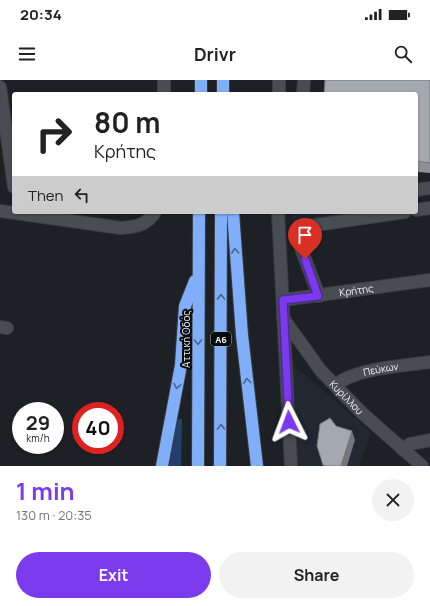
<!DOCTYPE html>
<meta charset="utf-8">
<style>
:root{--surface:#fff;--page:#f2f2f2;--text:#222;--muted:#767676;--accent:#7c3aed}
body{margin:0;font-family:Manrope,sans-serif;background:var(--page);color:var(--text);height:100vh;display:flex;flex-direction:column;font-size:15px;white-space:nowrap}
*{box-sizing:border-box;margin:0}
p{font-size:13px;color:var(--muted)}
.icon{flex:none;width:22px;height:22px;fill:none;stroke:currentColor;stroke-width:2;stroke-linecap:round;stroke-linejoin:round}
.map{position:relative;height:386px;overflow:hidden}
.drawer{display:flex;flex-direction:column;background:var(--surface);flex:1}
.drawer>*{flex:none}
.guide{position:absolute;left:12px;top:12px;width:406px;height:122px;border-radius:4px;box-shadow:0 1px 3px #0004;background:#fff;color:var(--text);overflow:hidden}
.speed{position:absolute;left:12px;top:322px;display:flex;gap:8px;font-size:20px;font-weight:700;text-align:center}
.speed>*{display:grid;place-content:center;width:52px;height:52px;border-radius:50%;background:var(--surface);box-shadow:0 1px 3px #0004;line-height:1}
.speed small{font-size:10px;font-weight:400}
.speed .limit{border:6px solid #d22;background:#fff;color:#111}
.pin{position:absolute;display:grid;place-items:center;width:34px;height:34px;color:#fff;margin:-41px -17px;border-radius:50% 50% 50% 0;rotate:-45deg;box-shadow:0 0 4px #0007}
.pin .icon{rotate:45deg}
.me{position:absolute;width:44px;margin:-22px;rotate:357deg;stroke-linejoin:round;filter:drop-shadow(0 0 3px #0008)}
.turn{display:flex;align-items:center;gap:14px;height:84px;padding:0 16px;font-size:18px}
.turn .icon{width:52px;height:52px;stroke-width:2.5}
.turn b{display:block;font-size:28px;line-height:34px}
.then{display:flex;align-items:center;height:38px;padding:0 16px;background:#0003;gap:8px;font-size:15px}
.round{display:grid;place-items:center;flex:none;width:42px;height:42px;border-radius:21px;background:var(--page)}
.overview{display:flex;align-items:center;justify-content:space-between;height:68px;padding:0 16px}
h1{font-size:24px;font-weight:700;line-height:30px;color:var(--accent)}
.button{display:flex;gap:8px;margin-top:auto;padding:8px 16px}
.button a{flex:1;height:46px;border-radius:24px;background:var(--accent);color:#fff;font-size:16px;font-weight:700;line-height:46px;text-align:center}
.button a+a{background:var(--page);color:var(--text)}
.status{display:flex;justify-content:space-between;align-items:center;height:28px;padding:0 20px;background:var(--surface);direction:ltr}
.status svg{height:11px;fill:currentColor}
header{display:flex;justify-content:space-between;align-items:center;height:52px;padding:0 16px;background:var(--surface);font-size:18px;font-weight:700}
.map>svg:first-child{display:block}
.built{fill:#212832}
.green{fill:#233f6c}
.lines{fill:none;stroke-linecap:round;stroke-linejoin:round}
.minor-casing{stroke:#3a3d41;stroke-width:14}
.highway-casing{stroke:#3a3d41;stroke-width:14}
.minor{stroke:#494d53;stroke-width:12}
.highway{stroke:#80aef9;stroke-width:12}
.wall{fill:#8d9196}
.shaded-wall{fill:#73767a}
.building{fill:#a4a9af;stroke:#73767a}
.oneway{stroke:#4a648e}
.route-casing{stroke:#51269a;stroke-width:10}
.route{stroke:#7c3aed;stroke-width:7}
.labels{text-anchor:middle;dominant-baseline:central;stroke-width:4;stroke-linejoin:round;paint-order:stroke}
.shield{fill:#080a0c;stroke:#aaacaf;stroke-width:1}
.shield-label{font-size:9px;font-weight:bold;fill:#eff1f5}
.street-label{font-size:10px;fill:#eff1f5;stroke:#080a0c}
</style>
<div class="status"><b>20:34</b><svg viewBox="0 0 49 12"><path d="M0 12V9h3v3zM5 12V6h3v6zM10 12V3h3v9zM15 12V0h3v12zM26 1h20v11H26zM47 4h2v5h-2z"/></svg></div>
<header><svg class="icon" aria-label="menu" viewBox="0 0 24 24"><path d="M4 6h16M4 12h16M4 18h16"/></svg>Drivr<svg class="icon" aria-label="search" viewBox="0 0 24 24"><circle cx="10" cy="10" r="6"/><path d="M15 15l6 6"/></svg></header>
<div class="map">
<svg width="430" height="386" viewBox="0 0 430 386">
<rect width="100%" height="100%" fill="#1d2025"/>
<g class="built">
<path d="M293,132H357L292,143Z"/>
<path d="M291,283L371,352L359,386H297Z"/>
</g>
<path class="green" d="M175,339H182L181,386H165Z"/>
<g class="lines">
<defs>
<g id="minor">
<path d="M164,0V14"/>
<path d="M0,7L14,107"/>
<path d="M279,14V0"/>
<path d="M303,14L304,0"/>
<path d="M416,110L430,108"/>
<path d="M416,130L430,128"/>
<path d="M0,131L121,148C136,147 147,145 155,132"/>
<path d="M278,132L291,386"/>
<path d="M319,216L296,155L297,149L302,147L405,132"/>
<path id="s1" d="M283,220L430,200"/>
<path id="s2" d="M283,238L321,291L362,333L422,386"/>
<path d="M0,247L7,248"/>
<path id="s3" d="M335,305C357,288 402,286 430,282"/>
<path d="M402,369L410,364L430,360"/>
</g>
<g id="highway">
<path d="M201,14V0"/>
<path d="M223,14V0"/>
<path d="M233,132L242,255L257,386"/>
<path d="M162,386L181,285L185,226L195,201"/>
<path d="M198,386L199,132"/>
<path d="M220,386L221,132"/>
</g>
</defs>
<use href="#minor" class="minor-casing"/>
<use href="#highway" class="highway-casing"/>
<use href="#minor" class="minor"/>
<use href="#highway" class="highway"/>
</g>
<path class="wall" d="M430,0V93L418,92L417,102H416V14Z"/>
<g class="shaded-wall">
<path d="M416,86L418,92L417,102L416,100Z"/>
<path d="M352,351L355,360L347,386H341Z"/>
</g>
<g class="building">
<path d="M325,0H430V83L416,81V14H324Z"/>
<path d="M330,338L336,346L352,351L341,386H326L323,385L317,366L320,344Z"/>
</g>
<defs><path id="oneway-chevron" d="M-2-3.5L2.5 0L-2 3.5" fill="none" stroke-width="1.6" stroke-linecap="round" stroke-linejoin="round"/></defs>
<g class="oneway">
<use href="#oneway-chevron" transform="translate(235 171) rotate(-93)"/>
<use href="#oneway-chevron" transform="translate(221 217) rotate(-90)"/>
<use href="#oneway-chevron" transform="translate(198 262) rotate(90)"/>
<use href="#oneway-chevron" transform="translate(247 301) rotate(-97)"/>
<use href="#oneway-chevron" transform="translate(177 306) rotate(99)"/>
<use href="#oneway-chevron" transform="translate(221 347) rotate(-90)"/>
</g>
<g class="lines">
<defs>
<path id="route" d="M289,342L283,220L318,216L305,179"/>
</defs>
<use href="#route" class="route-casing"/>
<use href="#route" class="route"/>
</g>
<g class="labels">
<rect class="shield" x="211" y="252" width="20" height="14" rx="3"/>
<g class="shield-label">
<text x="221" y="259">Α6</text>
</g>
<g class="street-label">
<text stroke="none"><textPath href="#s1" startOffset="74">Κρήτης</textPath></text>
<text transform="translate(186 259) rotate(-90)">Αττική Οδός</text>
<text stroke="none"><textPath href="#s3" startOffset="49">Πεύκων</textPath></text>
<text stroke="none"><textPath href="#s2" startOffset="102">Κυρίλλου</textPath></text>
</g>
</g>
</svg>
<div class="speed"><div>29<small>km/h</small></div><div class="limit">40</div></div>
<div class="pin" style="left:305px;top:179px;background:#d93025"><svg class="icon" aria-label="arrive" viewBox="0 0 24 24"><path d="M6 21V4h12l-3 4 3 4H6"/></svg></div>
<svg class="me" style="left:289px;top:342px" viewBox="-20 -20 40 40"><path d="M0-17L14 15 0 8-14 15z" fill="#7c3aed" stroke="#fff" stroke-width="4"/></svg>
<div class="guide">
<div class="turn"><svg class="icon" aria-label="right" viewBox="0 0 24 24"><path d="M7 20v-9h11M14 6l5 5-5 5"/></svg><div><b>80 m</b>Κρήτης</div></div>
<div class="then">Then<svg class="icon" aria-label="left" viewBox="0 0 24 24"><path d="M17 20v-9H6M10 6l-5 5 5 5"/></svg></div>
</div>
</div>
<section class="drawer">
<div class="overview"><div><h1>1 min</h1><p>130 m · 20:35</p></div><a class="round"><svg class="icon" aria-label="close" viewBox="0 0 24 24"><path d="M6 6l12 12M18 6L6 18"/></svg></a></div>
<div class="button"><a>Exit</a><a>Share</a></div>
</section>
